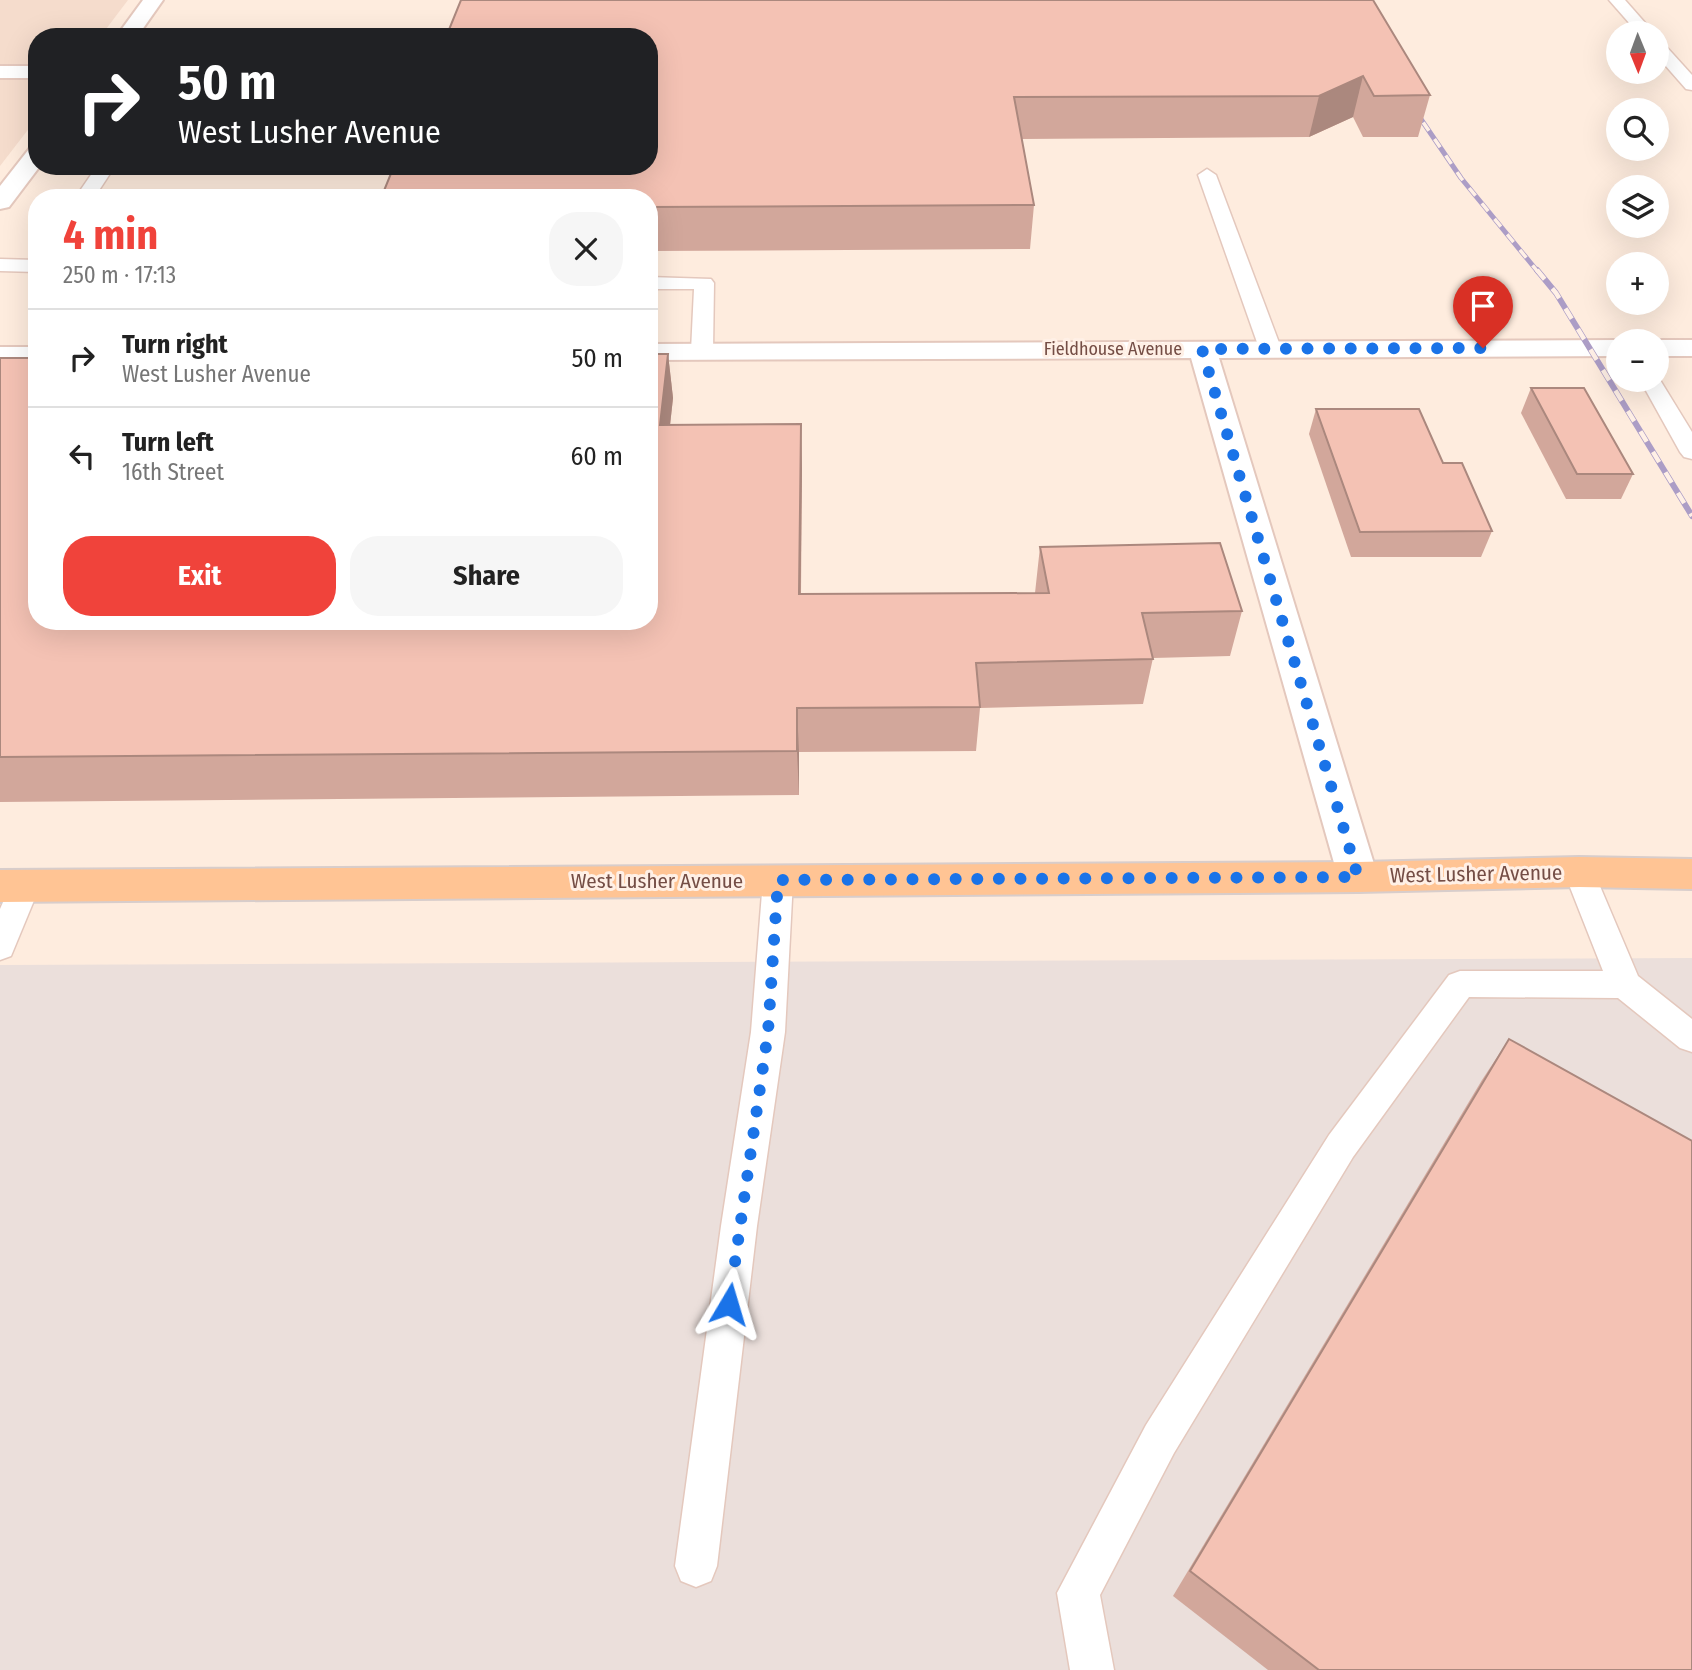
<!DOCTYPE html>
<meta charset="utf-8">
<style>
:root{--surface:#fff;--page:#f6f6f6;--text:#222;--muted:#767676;--line:#e0e0e0;--accent:#f0433b}
body{margin:0;font-family:"Fira Sans Condensed",sans-serif;background:var(--page);color:var(--text);height:100vh;display:flex;flex-direction:column;font-size:26px;white-space:nowrap}
*{box-sizing:border-box;margin:0}
p{font-size:23px;color:var(--muted)}
.icon{flex:none;width:38px;height:38px;fill:none;stroke:currentColor;stroke-width:2;stroke-linecap:round;stroke-linejoin:round}
.map{position:relative;flex:1;overflow:hidden}
.details{position:absolute;left:28px;top:189px;width:630px;height:441px;display:flex;flex-direction:column;background:var(--surface);border-radius:28px;box-shadow:0 7px 28px #0002}
.details>*{flex:none}
.banner{position:absolute;left:28px;top:28px;width:630px;height:147px;border-radius:28px;box-shadow:0 7px 28px #0002;background:#202124;color:#fff;overflow:hidden}
.needle{width:46px;rotate:179deg}
.fabs{position:absolute;left:1606px;top:21px;display:grid;gap:14px}
.fabs a{display:grid;place-items:center;width:63px;height:63px;border-radius:50%;background:var(--surface);box-shadow:0 7px 28px #0002;font-size:35px}
.pin{position:absolute;display:grid;place-items:center;width:60px;height:60px;color:#fff;margin:-72px -30px;border-radius:50% 50% 50% 0;rotate:-45deg;box-shadow:0 0 7px #0007}
.pin .icon{rotate:45deg}
.me{position:absolute;width:77px;margin:-38px;rotate:7deg;stroke-linejoin:round;filter:drop-shadow(0 0 5px #0008)}
.turn{display:flex;align-items:center;gap:24px;height:147px;padding:0 35px;font-size:32px}
.turn .icon{width:91px;height:91px;stroke-width:2.5}
.turn b{display:block;font-size:49px;line-height:60px}
.round{display:grid;place-items:center;flex:none;width:74px;height:74px;border-radius:28px;background:var(--page)}
.summary{display:flex;align-items:center;justify-content:space-between;height:119px;padding:0 35px}
h1{font-size:42px;font-weight:700;line-height:52px;color:var(--accent)}
.button{display:flex;gap:14px;margin-top:auto;padding:14px 35px}
.button a{flex:1;height:80px;border-radius:28px;background:var(--accent);color:#fff;font-size:28px;font-weight:700;line-height:80px;text-align:center}
.button a+a{background:var(--page);color:var(--text)}
ul{padding:0;list-style:none}
li{display:flex;align-items:center;gap:21px;height:98px;padding:0 35px;border-top:2px solid var(--line)}
li div{flex:1}
li b{display:block;font-size:26px}
li em{font-style:normal}
.map>svg:first-child{display:block}
.residential{fill:#f5dccc}
.industrial{fill:#ebdfdb}
.lines{fill:none;stroke-linecap:round;stroke-linejoin:round}
.service-casing{stroke:#e4c8bd;stroke-width:3}
.minor-casing{stroke:#e4c8bd;stroke-width:4}
.primary-casing{stroke:#d8cdcb;stroke-width:4}
.service{fill:#fff;fill-rule:evenodd}
.minor{fill:#fff;fill-rule:evenodd}
.primary{fill:#ffc494;fill-rule:evenodd}
.rail-far1-casing{stroke:#ac9dc6;stroke-width:5}
.rail-casing{stroke:#ac9dc6;stroke-width:6}
.rail-far1{stroke:#fff0e6;stroke-width:3.5;stroke-dasharray:10;stroke-linecap:butt}
.rail{stroke:#fff0e6;stroke-width:4.5;stroke-dasharray:12;stroke-linecap:butt}
.wall{fill:#d2a79b}
.shaded-wall{fill:#ab887e}
.building{fill:#f4c2b4;stroke:#ab887e;stroke-width:2}
.route{stroke:#1a73e8;stroke-width:12;stroke-dasharray:0 21.6}
.labels{text-anchor:middle;dominant-baseline:central;stroke-width:6;stroke-linejoin:round;paint-order:stroke}
.far-street-label{font-size:18px;fill:#744d45;stroke:#fff0e6}
.street-label{font-size:21px;fill:#744d45;stroke:#fff0e6}
</style>
<div class="map">
<svg width="1692" height="1670" viewBox="0 0 1692 1670">
<rect width="100%" height="100%" fill="#feecde"/>
<path class="residential" d="M0,0H128L100,37H37V118L0,166Z"/>
<path class="industrial" d="M1692,958V1670H0V965Z"/>
<g class="lines">
<defs>
<g id="service">
<path d="M1609,0H1625L1654,33H1638Z"/>
<path d="M1657,41L1663,43L1692,75V90L1686,89L1657,56Z"/>
<path d="M97,166H115L94,198H75Z"/>
<path d="M1207,169L1216,175L1281,348L1278,353L1270,354L1259,348L1198,175Z"/>
<path d="M0,259L37,260V272L0,271Z"/>
<path d="M649,277L711,279L714,283L713,351L710,356H694L691,351L694,289H649Z"/>
<path d="M1657,375L1692,432V459L1684,457L1680,452L1640,380H1657Z"/>
<path d="M1579,860L1590,864L1594,872L1638,976L1692,1019V1052L1680,1048L1618,998L1469,997L1353,1157L1174,1453L1100,1595L1114,1670H1070L1057,1593L1146,1425L1329,1135L1449,975L1460,971H1603L1564,872L1568,864Z"/>
<path d="M778,868L789,872L793,880L785,1032L757,1226L717,1566L711,1581L696,1587L681,1581L675,1566L721,1226L751,1032L763,880L767,872Z"/>
<path d="M25,874L36,877L40,886L11,956L0,960V909L14,877Z"/>
</g>
<g id="minor">
<path d="M143,0H163L137,37H116Z"/>
<rect x="0" y="66" width="37" height="12"/>
<path d="M37,147V166H40L9,207L0,209V186L29,149Z"/>
<path d="M1619,340L1625,341H1619V356L1219,358L1378,877L1372,888L1358,892L1344,888L1338,877L1191,358L649,360V344Z"/>
<path d="M1657,340H1692V356H1657V341H1651Z"/>
<rect x="0" y="347" width="37" height="16"/>
</g>
<path id="primary" d="M1579,857L1692,859V889L1579,887L1358,892L0,902V870L1358,862Z"/>
</defs>
<use href="#service" class="service-casing"/>
<use href="#minor" class="minor-casing"/>
<use href="#primary" class="primary-casing"/>
<use href="#service" class="service"/>
<use href="#minor" class="minor"/>
<use href="#primary" class="primary"/>
<defs>
<path id="rail-far1" d="M1412,106L1461,178L1538,272"/>
<path id="rail" d="M1537,270L1556,293L1692,516"/>
</defs>
<use href="#rail-far1" class="rail-far1-casing"/>
<use href="#rail" class="rail-casing"/>
<use href="#rail-far1" class="rail-far1"/>
<use href="#rail" class="rail"/>
</g>
<g class="wall">
<path d="M1373,0L1430,95L1418,137H1363L1353,117L1309,137L1022,139L1034,205L1030,249L649,251V198H381Z"/>
<path d="M668,354L673,398L670,425L801,424L802,469L801,594L1035,593L1040,547L1242,611L1230,656L1153,658L1143,704L980,708L976,751L799,752V795L0,802V358Z"/>
<path d="M1531,388L1633,474L1621,499H1566L1521,413Z"/>
<path d="M1316,409L1443,463L1492,531L1481,557H1351L1309,434Z"/>
<path d="M1509,1039L1692,1670H1268L1173,1596L1482,1080Z"/>
</g>
<g class="shaded-wall">
<path d="M1363,76L1353,117L1309,137L1319,96Z"/>
<path d="M668,354L673,398L665,470L660,425Z"/>
<path d="M801,424L802,469L800,639L799,594Z"/>
<path d="M797,708L799,752V795L797,751Z"/>
</g>
<g class="building">
<path d="M461,0H1373L1430,95L1374,96L1363,76L1319,96L1014,97L1034,205L649,207V198H381L394,166H649V37H446Z"/>
<path d="M649,354H668L660,425L801,424L799,594L1049,593L1040,547L1220,543L1242,611L1142,613L1153,659L976,663L980,707L797,708V751L0,757V358H37V621H649Z"/>
<path d="M1531,388H1584L1633,474H1577Z"/>
<path d="M1316,409H1419L1443,463H1462L1492,531L1360,532Z"/>
<path d="M1509,1039L1692,1141V1670H1319L1190,1571Z"/>
</g>
<g class="lines">
<path class="route" d="M729,1304L768,1032L778,880L1358,877L1202,349L1483,348"/>
</g>
<g class="labels">
<g class="far-street-label">
<text x="1113" y="349">Fieldhouse Avenue</text>
</g>
<g class="street-label">
<text transform="translate(1476 874) rotate(-1)">West Lusher Avenue</text>
<text x="657" y="881">West Lusher Avenue</text>
</g>
</g>
</svg>
<div class="fabs">
<a><svg class="needle" viewBox="-14 -14 28 28"><path d="M0-13l5 13h-10z" fill="#e53935"/><path d="M0 13l5-13h-10z" fill="#767676"/></svg></a>
<a><svg class="icon" aria-label="search" viewBox="0 0 24 24"><circle cx="10" cy="10" r="6"/><path d="M15 15l6 6"/></svg></a>
<a><svg class="icon" aria-label="layers" viewBox="0 0 24 24"><path d="M12 4l9 5-9 5-9-5zM3 14l9 5 9-5"/></svg></a>
<a>+</a>
<a>−</a>
</div>
<div class="pin" style="left:1483px;top:348px;background:#d93025"><svg class="icon" aria-label="arrive" viewBox="0 0 24 24"><path d="M6 21V4h12l-3 4 3 4H6"/></svg></div>
<svg class="me" style="left:729px;top:1304px" viewBox="-20 -20 40 40"><path d="M0-17L14 15 0 8-14 15z" fill="#1a73e8" stroke="#fff" stroke-width="4"/></svg>
<div class="banner">
<div class="turn"><svg class="icon" aria-label="right" viewBox="0 0 24 24"><path d="M7 20v-9h11M14 6l5 5-5 5"/></svg><div><b>50 m</b>West Lusher Avenue</div></div>
</div>
<section class="details">
<div class="summary"><div><h1>4 min</h1><p>250 m · 17:13</p></div><a class="round"><svg class="icon" aria-label="close" viewBox="0 0 24 24"><path d="M6 6l12 12M18 6L6 18"/></svg></a></div>
<ul>
<li><svg class="icon" aria-label="right" viewBox="0 0 24 24"><path d="M7 20v-9h11M14 6l5 5-5 5"/></svg><div><b>Turn right</b><p>West Lusher Avenue</p></div><em>50 m</em></li>
<li><svg class="icon" aria-label="left" viewBox="0 0 24 24"><path d="M17 20v-9H6M10 6l-5 5 5 5"/></svg><div><b>Turn left</b><p>16th Street</p></div><em>60 m</em></li>
</ul>
<div class="button"><a>Exit</a><a>Share</a></div>
</section>
</div>
